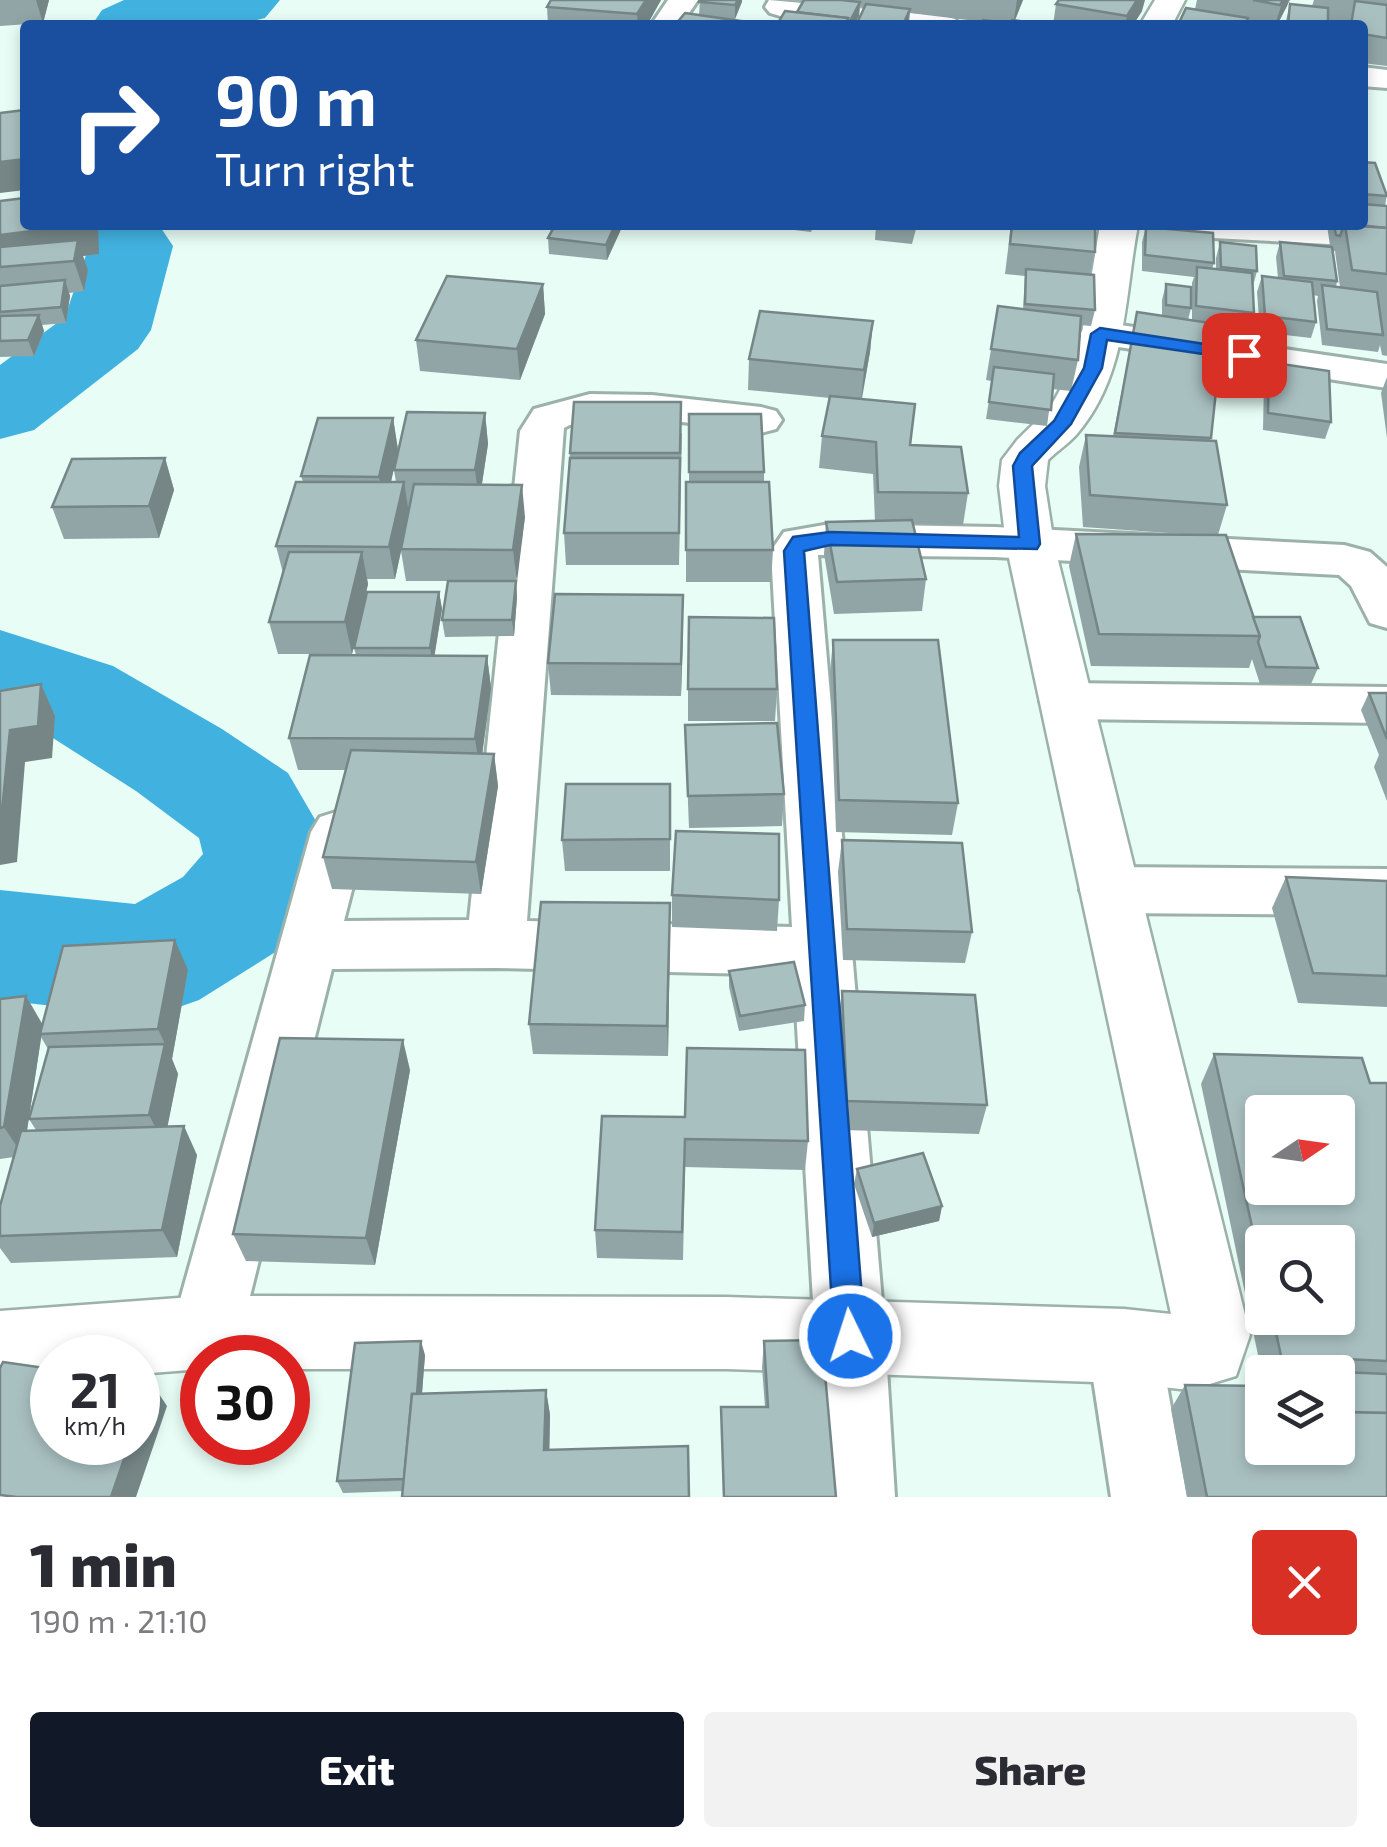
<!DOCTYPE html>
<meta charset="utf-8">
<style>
:root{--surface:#fff;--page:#f2f2f3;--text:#2b2b33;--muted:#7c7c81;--accent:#111827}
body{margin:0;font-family:"Exo 2",sans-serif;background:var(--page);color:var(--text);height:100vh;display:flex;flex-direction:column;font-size:38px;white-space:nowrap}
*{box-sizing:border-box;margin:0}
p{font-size:32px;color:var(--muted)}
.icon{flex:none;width:55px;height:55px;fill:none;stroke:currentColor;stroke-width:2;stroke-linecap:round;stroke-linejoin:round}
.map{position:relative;height:1497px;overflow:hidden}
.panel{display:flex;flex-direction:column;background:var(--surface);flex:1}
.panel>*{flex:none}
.banner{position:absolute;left:20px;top:20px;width:1348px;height:210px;border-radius:10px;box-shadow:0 5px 15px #0003;background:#1a4fa0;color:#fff;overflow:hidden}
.needle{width:65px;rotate:77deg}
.fabs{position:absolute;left:1245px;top:1095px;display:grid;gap:20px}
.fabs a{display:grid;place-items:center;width:110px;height:110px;border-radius:10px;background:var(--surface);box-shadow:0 5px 15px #0003;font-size:50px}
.speed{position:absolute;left:30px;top:1335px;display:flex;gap:20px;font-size:50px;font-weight:700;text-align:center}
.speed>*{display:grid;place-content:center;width:130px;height:130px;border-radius:50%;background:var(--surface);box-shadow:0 5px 15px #0003;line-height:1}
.speed small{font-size:25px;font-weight:400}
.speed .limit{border:15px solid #d22;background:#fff;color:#111}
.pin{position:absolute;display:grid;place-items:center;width:85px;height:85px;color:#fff;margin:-42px;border-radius:20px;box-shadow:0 5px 15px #0006}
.me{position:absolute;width:110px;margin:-55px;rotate:356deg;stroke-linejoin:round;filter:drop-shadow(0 0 8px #0008)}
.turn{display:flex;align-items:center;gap:35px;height:210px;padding:0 30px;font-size:45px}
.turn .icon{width:130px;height:130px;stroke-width:2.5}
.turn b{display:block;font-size:70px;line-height:85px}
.round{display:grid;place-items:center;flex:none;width:105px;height:105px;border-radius:10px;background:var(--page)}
.head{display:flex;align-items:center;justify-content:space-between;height:170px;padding:0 30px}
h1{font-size:60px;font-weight:800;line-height:75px}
.button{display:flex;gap:20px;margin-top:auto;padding:20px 30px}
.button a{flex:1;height:115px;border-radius:10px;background:var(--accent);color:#fff;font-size:40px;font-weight:800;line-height:115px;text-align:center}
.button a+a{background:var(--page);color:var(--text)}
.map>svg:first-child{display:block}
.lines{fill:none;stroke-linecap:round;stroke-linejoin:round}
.river{fill:#41b2e0;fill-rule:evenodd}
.minor-casing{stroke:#9cb1a9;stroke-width:6}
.tertiary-casing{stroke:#9cb1a9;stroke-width:5}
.minor{fill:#fff;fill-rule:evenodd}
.tertiary{fill:#fff;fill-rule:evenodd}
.wall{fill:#91a5a6;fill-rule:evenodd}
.shaded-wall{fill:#768687}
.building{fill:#a9c0c1;stroke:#768687;stroke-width:2.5;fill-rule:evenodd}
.route{fill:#1a73e8;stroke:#114b97;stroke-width:2.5}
</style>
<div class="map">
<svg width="1387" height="1497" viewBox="0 0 1387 1497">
<rect width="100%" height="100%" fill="#e7fdf5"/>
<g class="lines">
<g class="river">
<path d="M124,0H280L265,18L241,24L92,25L102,10Z"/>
<path d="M63,225L161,228L173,246L151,330L138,349L34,430L0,439V365L65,317L87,252Z"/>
<path d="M0,630L113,666L222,729L288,773L324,835L334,864L315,899L277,951L199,1000L151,1017L0,1000V890L135,904L183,877L203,854L199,838L136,791L31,724L0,713Z"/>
</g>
<defs>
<g id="minor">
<path d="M668,0H698L681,25H651Z"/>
<path d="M769,0L944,16L955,19L959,25H863L780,16L770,13L765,7Z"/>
<path d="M1362,67L1387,70V88L1362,86Z"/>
<path d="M1155,225H1387V247L1173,236L1160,233Z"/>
<path d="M1100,322L1387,364V388L1086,342L1080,334L1086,326Z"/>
<path d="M590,394L652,395L761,407L776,411L782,420L776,429L761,433C716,427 601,405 564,428L527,921L792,927L771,551L784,532L830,524L995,527L1344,545L1370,552L1387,567V628L1370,623L1351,586L1339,575L995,557L818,555L885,1336L895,1497H819L815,1336L794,975L496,968L332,969L241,1332L231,1357L202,1358V1365L181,1357L171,1332L311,832L320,817L339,811L358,817L367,832L344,921L469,920L520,431L534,409Z"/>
<path d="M1066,683L1387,687V723L1066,719L1048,714L1040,701L1048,688Z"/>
<path d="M1108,867L1387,869V915L1108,913L1088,906L1080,890L1088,874Z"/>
<path d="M1124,1311L1149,1321L1160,1346L1187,1497H1111L1088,1346L1099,1321Z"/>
</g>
<g id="tertiary">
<path d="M1155,0H1185L1172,25H1140Z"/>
<path d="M1100,225H1138C1124,298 1128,374 1077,434C1068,444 1057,451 1048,460L1045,486L1054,544L1250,1335L1236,1376L1190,1390L1124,1383L726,1369H288V1358H202V1369L138,1374V1358H52V1381L0,1385V1311L206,1296L726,1297L1124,1309L1171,1314L1006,544L999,486L1002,460L1018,439L1050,408L1072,368L1082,333Z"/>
</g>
</defs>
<use href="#minor" class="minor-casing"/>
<use href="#tertiary" class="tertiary-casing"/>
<use href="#minor" class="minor"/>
<use href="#tertiary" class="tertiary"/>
</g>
<g class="wall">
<path d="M0,0H49L43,23L0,26Z"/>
<path d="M661,0L647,25H548L547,7Z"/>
<path d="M700,0H742L735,19L747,22V25H675L699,15Z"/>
<path d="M804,0H1023L1015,20L1009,25L910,13L909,23L860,6L859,16L854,25H777L797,12Z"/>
<path d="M1197,0H1290L1277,25H1178L1195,9Z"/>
<path d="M1314,0H1387V66L1362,63V25H1348V24L1328,21V25H1285L1290,4L1312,6Z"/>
<path d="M1056,4L1142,11L1133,25H1053Z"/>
<path d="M1362,162L1387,194L1385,206H1387V356L1382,355L1380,345L1378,352L1322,345L1317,301L1318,296L1313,295L1316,322L1311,338L1260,332L1257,292L1262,276L1278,278L1276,257L1280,242L1330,246L1327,225H1362ZM1333,251H1335L1340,287H1336L1337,281Z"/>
<path d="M0,201L99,254L83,256L88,270L84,291L69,293L70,296L66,323L42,325L44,331L34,356L0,357Z"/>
<path d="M751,225H814L811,232Z"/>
<path d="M876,225H917L912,244L875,240Z"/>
<path d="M1011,225H1095V252L1090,274L1095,310L1091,326L1080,325L1078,360L1071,391L1052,389L1047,426L986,419L992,381L986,380L991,349L1023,309L1025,276L1005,274Z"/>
<path d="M622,227L607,260L549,254L548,238Z"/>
<path d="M1146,227L1214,263L1212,269L1216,270V258L1220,242L1257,271L1253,286L1254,313L1249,329L1223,325L1210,441L1227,505L1218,535L1253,617L1318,668L1311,684H1260L1252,659L1249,668L1091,666L1069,566L1076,534L1197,535L1083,527L1079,467L1086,435L1113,436L1137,312L1162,316V300L1166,284L1191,308L1188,320H1192V283L1194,277L1142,271V242Z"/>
<path d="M543,284L545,314L520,380L420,371L416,340Z"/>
<path d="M873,321L870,352L862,399L910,445L968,493L963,525L913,524L926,579L922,611L834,614L824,554L826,522L875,521L873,474L819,468L822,436L830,398L748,390L749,359Z"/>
<path d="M1269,362L1331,422L1325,439L1263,430L1264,379Z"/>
<path d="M1387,377V438L1381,393Z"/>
<path d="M485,413L488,444L482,484L525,517L516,582L517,597L514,636L445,637L442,620L448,581H406L401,551L395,579H367L368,584L352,654H278L269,622L283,573L276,546L303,482L301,476L393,418L398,450L391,482H396L394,470Z"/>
<path d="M689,414L764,472V482L773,550L771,582H686V482H689Z"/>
<path d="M682,433L679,565H566L564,533L570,453Z"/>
<path d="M165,458L174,490L159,538L64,539L52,507Z"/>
<path d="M439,592L442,609L434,656H487L491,688L482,754H494L498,786L481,894L332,889L323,857L346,770H298L289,738L356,655L354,648Z"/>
<path d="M683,627L681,696L551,695L548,663Z"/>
<path d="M833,640L958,803L952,835L836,832L830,672Z"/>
<path d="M688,689H777L775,721H688Z"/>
<path d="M1369,693H1387V801L1374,767L1379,755L1361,710Z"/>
<path d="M685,725L784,794L782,826L689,828Z"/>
<path d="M670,784V871H565L562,840Z"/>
<path d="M842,840L972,932L965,963L843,960L838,872Z"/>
<path d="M1286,877L1387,881V1007L1298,1003L1272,908Z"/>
<path d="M672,895L779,900L777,931L672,927Z"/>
<path d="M670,903L668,1056L533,1054L529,1024Z"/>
<path d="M188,970L172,1059L178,1074L167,1127L197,1155L177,1257L11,1263L0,1248V1206L14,1157L0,1159V999L26,996L43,1025ZM41,1037L48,1049L29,1119L36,1130L27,1131Z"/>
<path d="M729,971L805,1005L804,1021L739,1031L729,987Z"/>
<path d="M842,991L987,1105L979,1134L843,1130L838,1022Z"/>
<path d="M1214,1054L1370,1083H1387V1497H1187L1171,1409L1185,1385L1262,1448L1338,1372H1262V1374L1201,1084ZM1262,1242L1338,1318H1262Z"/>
<path d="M410,1070L375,1265L246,1261L233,1234Z"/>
<path d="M602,1116L808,1141L805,1170L685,1167L683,1260L597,1258L595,1230Z"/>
<path d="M857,1169L942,1206L939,1221L872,1237L854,1184Z"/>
<path d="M764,1341L836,1497H723L721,1407H765L762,1367Z"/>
<path d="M425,1355L422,1394L546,1390L550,1415L549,1450L403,1491L343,1493L337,1481Z"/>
</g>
<g class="shaded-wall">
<path d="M36,0H49L43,23Z"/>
<path d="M646,0H661L647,25H638L637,14Z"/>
<path d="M738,0H742V2L735,19V5Z"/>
<path d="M1017,0H1023L1013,25Z"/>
<path d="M1137,0H1145L1142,11L1133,25H1125L1127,16Z"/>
<path d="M1283,0H1289L1287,6L1277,25H1275Z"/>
<path d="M860,2L859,16L854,25H848Z"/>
<path d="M910,9L908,25H903Z"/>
<path d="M25,159V190L0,193V162Z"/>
<path d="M79,225H98L99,254L83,256L88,270L84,291L74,261L0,267V235Z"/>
<path d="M615,225H622V227L607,260L606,245Z"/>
<path d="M65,280L70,296L66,323L61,307Z"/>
<path d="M543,284L545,314L520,380L517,349Z"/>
<path d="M39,315L44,331L34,356L28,340Z"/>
<path d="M873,321L870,352L861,401L864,370Z"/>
<path d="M485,413L488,444L479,502L475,470Z"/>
<path d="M393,418L398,450L385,508L379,477Z"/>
<path d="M165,458L174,490L159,538L149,506Z"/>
<path d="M404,482L409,514L395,579L389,547Z"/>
<path d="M522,485L525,517L517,582L513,550Z"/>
<path d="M362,552L368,584L352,654L345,622Z"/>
<path d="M516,581L517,597L514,636L512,620Z"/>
<path d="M439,592L442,609L433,665L430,648Z"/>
<path d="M683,595V627L681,696V664Z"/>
<path d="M487,656L491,688L480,771L475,739Z"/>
<path d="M41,684L55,716L52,758L25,762L17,862L0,865V831L10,730Z"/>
<path d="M494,754L498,786L481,894L476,862Z"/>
<path d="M670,903V934L668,1056L667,1026Z"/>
<path d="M175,940L188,970L172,1059L178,1074L164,1144L149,1115L165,1044L158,1029Z"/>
<path d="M26,996L43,1026L23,1156L4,1127Z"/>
<path d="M403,1040L410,1070L375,1265L366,1238Z"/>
<path d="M184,1126L197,1155L177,1257L162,1230Z"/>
<path d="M942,1206L939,1221L872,1237L874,1223Z"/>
<path d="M421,1341L425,1355L414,1491L409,1479Z"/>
<path d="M151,1382L167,1406L136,1497H111L130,1442H138V1420Z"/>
<path d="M546,1390L550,1415L549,1474L544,1450Z"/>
</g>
<g class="building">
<path d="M551,0H646L637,14L547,7Z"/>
<path d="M700,0H738L735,5L699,2Z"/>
<path d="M804,0H841L860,2L848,25V18L797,12Z"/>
<path d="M1059,0H1137L1127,16L1056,4Z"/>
<path d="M1253,0H1283L1280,5Z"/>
<path d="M1355,1L1387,5V38L1362,34V25H1351Z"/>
<path d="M866,4L910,9L903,25H856Z"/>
<path d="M1290,4L1328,8V25H1288Z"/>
<path d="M1186,8L1248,18L1245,25H1178Z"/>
<path d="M785,11L848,18L845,25H777Z"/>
<path d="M685,13L747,22L744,25H675Z"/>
<path d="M983,20L1006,23L1005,25H980Z"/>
<path d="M1012,20L1041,24L1009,25Z"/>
<path d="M25,110V159L0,162V113Z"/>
<path d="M1362,162L1375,163L1387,196L1362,194Z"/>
<path d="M25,198V225H79L0,235V201Z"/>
<path d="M1362,204L1387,206V228L1358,225H1362Z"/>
<path d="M555,225H615L606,245L548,238Z"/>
<path d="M882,225H914L913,228Z"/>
<path d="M1012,225H1095V252L1010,244Z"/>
<path d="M1334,225H1344L1340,236L1336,235Z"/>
<path d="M1345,225L1387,228V274L1352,270Z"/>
<path d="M1146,227L1213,233L1214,263L1145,255Z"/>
<path d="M78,240L74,261L0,267V247Z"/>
<path d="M1220,242L1256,246L1257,271L1221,267Z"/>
<path d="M1280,242L1332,247L1337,281L1284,276Z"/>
<path d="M1197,267L1252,273L1254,313L1196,306Z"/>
<path d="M1026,269L1094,275L1095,310L1025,304Z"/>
<path d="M447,276L543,284L517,349L416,340Z"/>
<path d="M1262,276L1312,282L1316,322L1265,316Z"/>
<path d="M65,280L61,307L0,312V286Z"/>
<path d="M1166,284L1191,287V308L1166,305Z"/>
<path d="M1322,285L1377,292L1383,335L1327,329Z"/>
<path d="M998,306L1081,316L1078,360L991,349Z"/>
<path d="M760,311L873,321L864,370L749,359Z"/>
<path d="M1137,312L1223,325L1211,438L1115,433Z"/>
<path d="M39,315L28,340L0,341V316Z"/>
<path d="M1269,362L1329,371L1331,422L1268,413Z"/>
<path d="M994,367L1054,374L1051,410L989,402Z"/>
<path d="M830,396L915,404L910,445L961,447L968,493L878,492L876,442L822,436Z"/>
<path d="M574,402H681L680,453H570Z"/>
<path d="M407,412L485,413L475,470H394Z"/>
<path d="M689,414H761L764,472H689Z"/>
<path d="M318,418H393L379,477L301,476Z"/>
<path d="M1086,435L1216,441L1227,505L1090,495Z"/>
<path d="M165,458L149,506L52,507L72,459Z"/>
<path d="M570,458H680L679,533H564Z"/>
<path d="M296,482H404L389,547L276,546Z"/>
<path d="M686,482H769L773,550H686Z"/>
<path d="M414,484L522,485L513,550L401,549Z"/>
<path d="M912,520L926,579L837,582L826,522Z"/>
<path d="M1076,534L1226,535L1260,636L1099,634Z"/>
<path d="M289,552H362L345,622H269Z"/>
<path d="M448,581H516L512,620H442Z"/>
<path d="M367,592H439L430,648H354Z"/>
<path d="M555,594L683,595L681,664L548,663Z"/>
<path d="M689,617L774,618L777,689H688Z"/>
<path d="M1253,617H1300L1318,668L1266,667L1258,642L1260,636Z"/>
<path d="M833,640H938L958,803L839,800Z"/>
<path d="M310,655L487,656L475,739L289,738Z"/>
<path d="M41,684L38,726L10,730L0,831V691Z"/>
<path d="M1369,693H1387V739Z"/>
<path d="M777,723L784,794L688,796L685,725Z"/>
<path d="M351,750L494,754L476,862L323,857Z"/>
<path d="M566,784H670V839L562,840Z"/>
<path d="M676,831L779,834V900L672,895Z"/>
<path d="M842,840L962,843L972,932L847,929Z"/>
<path d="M1286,877L1387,881V976L1313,973Z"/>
<path d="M541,902L670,903L667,1026L529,1024Z"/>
<path d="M175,940L158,1029L40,1034L63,946Z"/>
<path d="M794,962L805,1005L740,1016L729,971Z"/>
<path d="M842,991L975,995L987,1105L847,1101Z"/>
<path d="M26,996L4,1127L0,1128V999Z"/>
<path d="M280,1038L403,1040L366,1238L233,1234Z"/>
<path d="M165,1044L149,1115L29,1119L49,1047Z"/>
<path d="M687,1048L805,1050L808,1141L685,1139L682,1232L595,1230L602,1116L685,1117Z"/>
<path d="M1214,1054L1362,1058L1370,1083H1387V1361L1281,1356L1273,1318H1338V1242H1262V1272ZM1262,1112H1338V1188H1262Z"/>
<path d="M184,1126L162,1230L0,1236V1206L21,1131Z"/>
<path d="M923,1153L942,1206L874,1223L857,1169Z"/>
<path d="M822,1340L836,1497H724L721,1407H768L764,1341Z"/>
<path d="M421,1341L417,1394H412L404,1479L337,1481L355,1343Z"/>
<path d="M3,1362L52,1369V1442H130L111,1497H17L0,1495V1368Z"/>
<path d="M1293,1370L1387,1374V1413L1338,1412V1372H1293Z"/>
<path d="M138,1380L151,1382L138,1420Z"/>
<path d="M1185,1385L1262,1386V1448H1338V1412L1387,1413V1497H1207Z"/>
<path d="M546,1390L544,1450L688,1446L689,1497H402L412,1394Z"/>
</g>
<path class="route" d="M1100,328L1244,350L1252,355L1244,360L1107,340L1102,368L1071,424L1032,466L1040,544L1037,549L830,545L804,551L865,1336L860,1347L850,1351L839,1347L834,1336L784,551L793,537L830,532L1019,537L1013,466L1020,453L1054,421L1084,368L1091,334Z"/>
</svg>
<div class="fabs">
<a><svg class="needle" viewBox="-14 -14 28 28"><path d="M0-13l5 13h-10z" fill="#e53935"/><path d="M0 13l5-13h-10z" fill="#7c7c81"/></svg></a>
<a><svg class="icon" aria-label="search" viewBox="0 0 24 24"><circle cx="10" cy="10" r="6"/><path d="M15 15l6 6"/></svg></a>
<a><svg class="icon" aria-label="layers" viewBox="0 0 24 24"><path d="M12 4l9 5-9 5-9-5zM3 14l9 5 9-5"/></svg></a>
</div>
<div class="speed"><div>21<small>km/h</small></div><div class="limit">30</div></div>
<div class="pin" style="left:1244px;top:355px;background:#d93025"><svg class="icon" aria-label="arrive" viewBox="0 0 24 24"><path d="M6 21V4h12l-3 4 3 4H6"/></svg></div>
<svg class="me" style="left:850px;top:1336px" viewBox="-20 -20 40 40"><circle r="17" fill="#1a73e8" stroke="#fff" stroke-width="3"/><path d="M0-11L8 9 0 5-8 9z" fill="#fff"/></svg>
<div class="banner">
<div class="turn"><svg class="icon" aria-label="right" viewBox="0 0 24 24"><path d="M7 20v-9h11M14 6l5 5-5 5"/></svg><div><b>90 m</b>Turn right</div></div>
</div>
</div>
<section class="panel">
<div class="head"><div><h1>1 min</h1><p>190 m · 21:10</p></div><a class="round" style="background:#d93025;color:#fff"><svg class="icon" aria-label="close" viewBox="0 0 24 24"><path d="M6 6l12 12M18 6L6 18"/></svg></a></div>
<div class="button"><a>Exit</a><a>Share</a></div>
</section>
